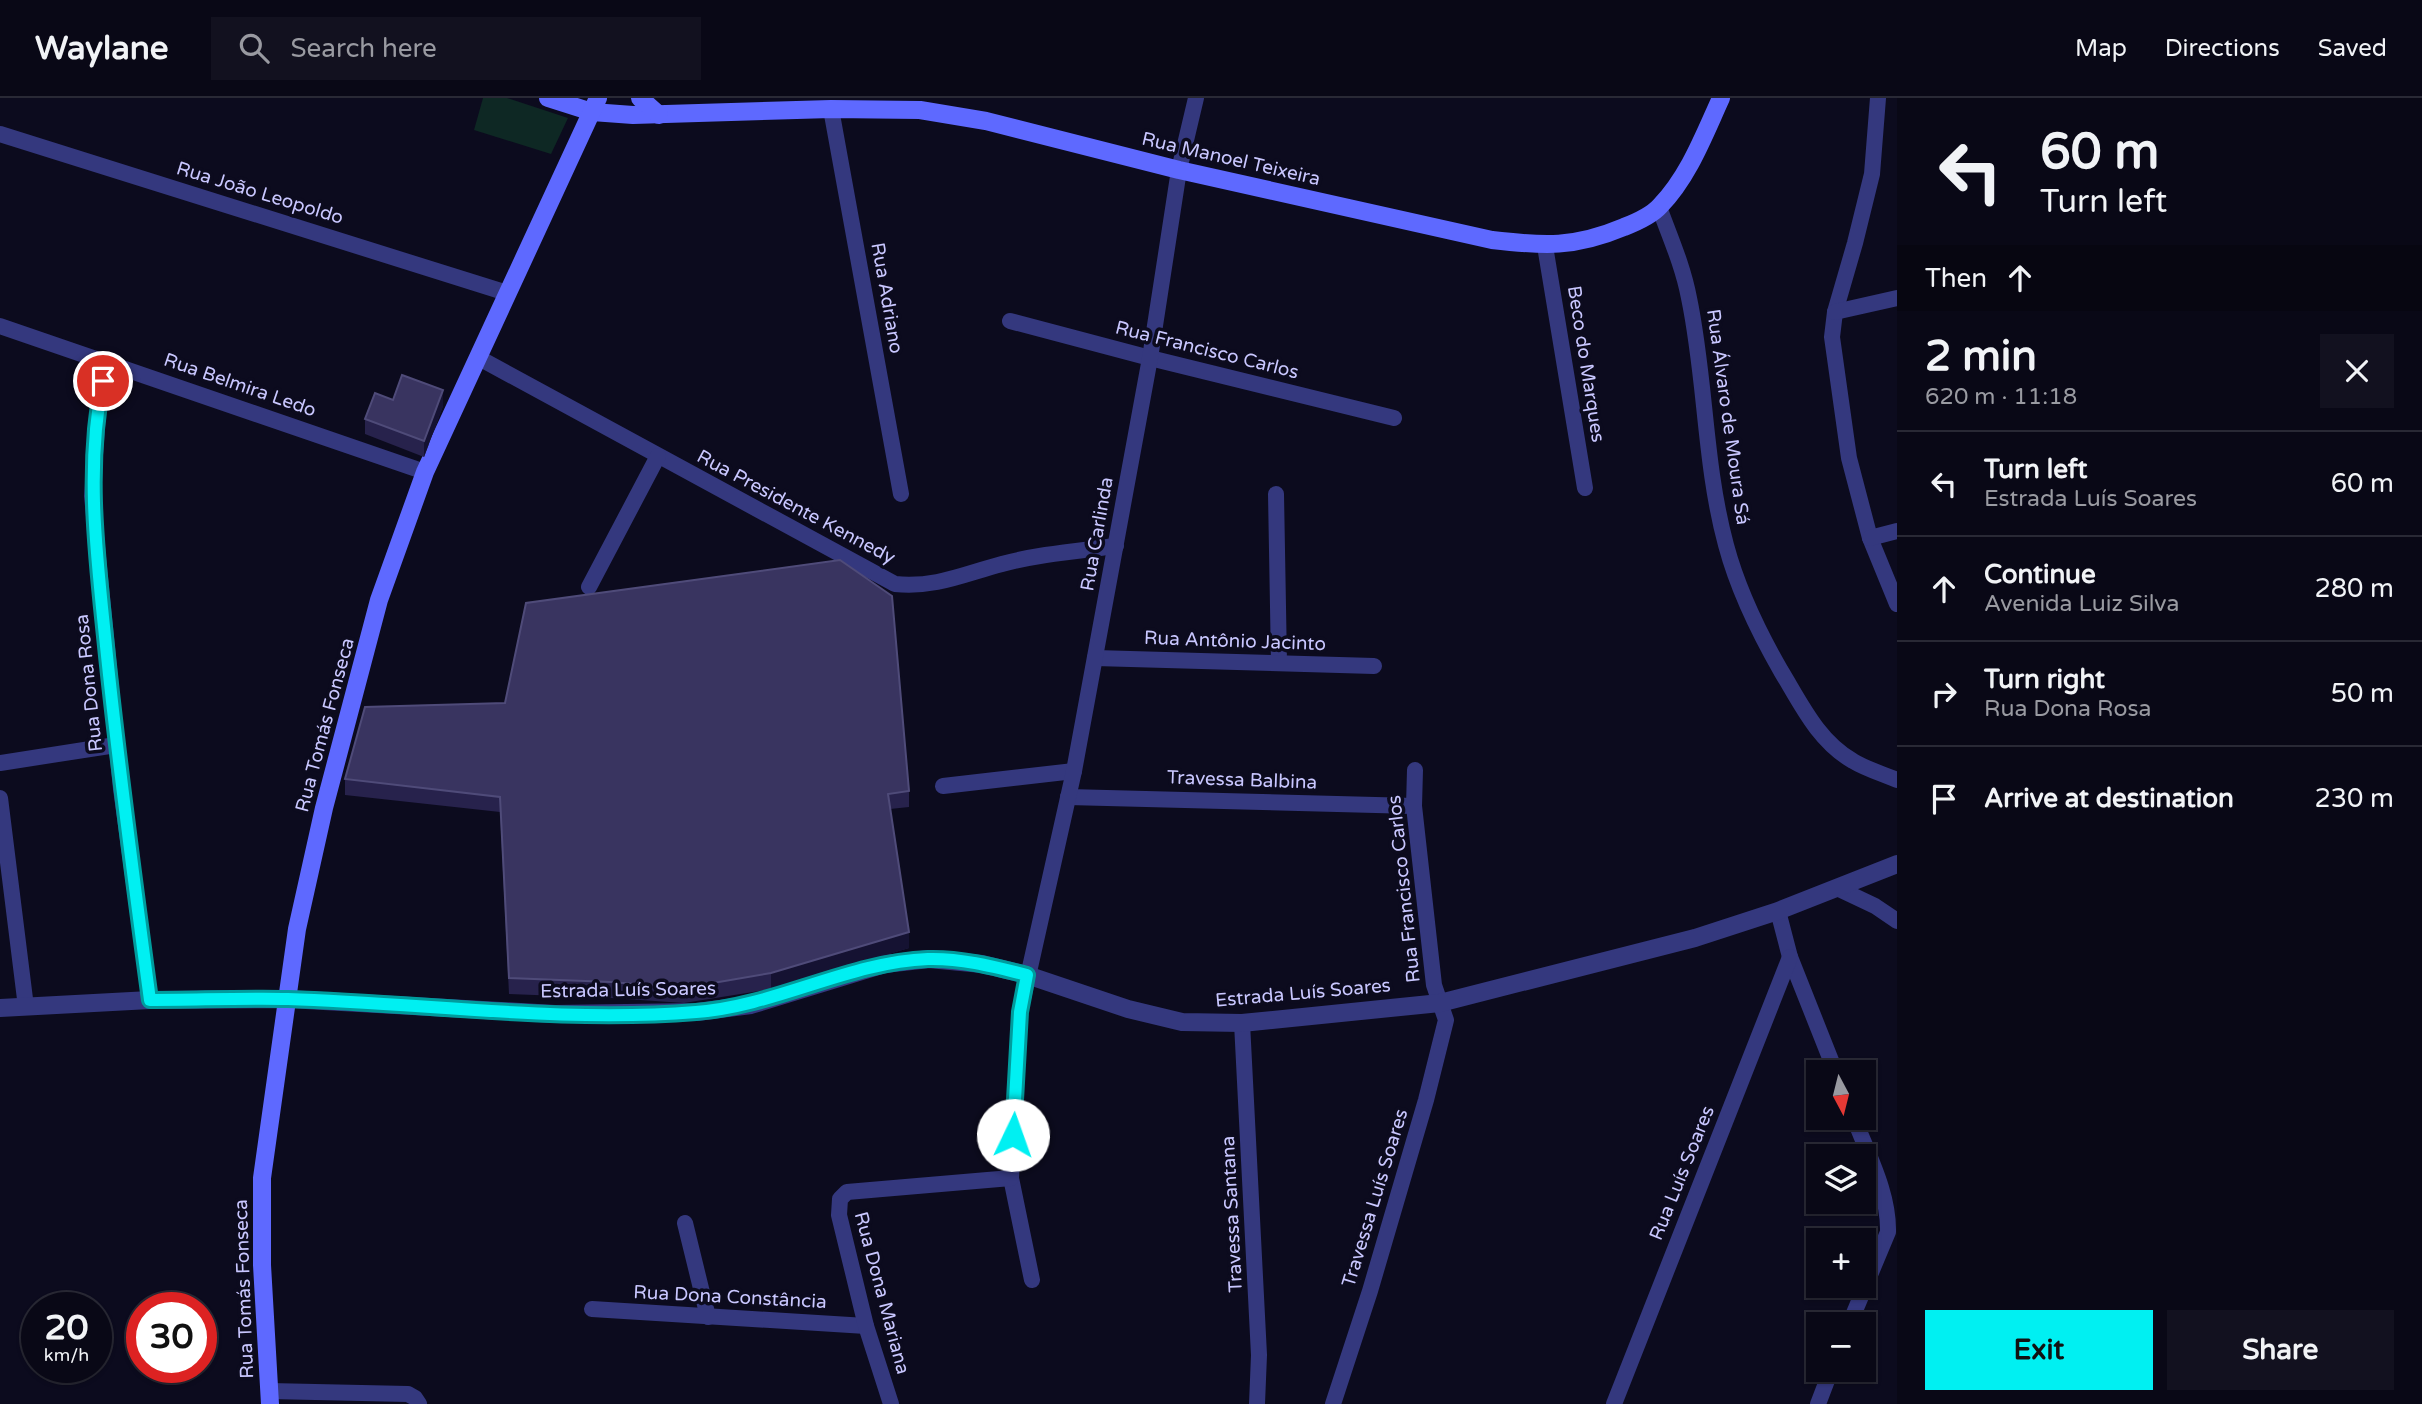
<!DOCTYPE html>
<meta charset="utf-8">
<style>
:root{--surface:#090816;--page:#12111f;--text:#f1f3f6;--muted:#999aa1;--line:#292935;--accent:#00f0f2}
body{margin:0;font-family:"Varela Round",sans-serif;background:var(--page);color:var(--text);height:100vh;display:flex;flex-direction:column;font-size:26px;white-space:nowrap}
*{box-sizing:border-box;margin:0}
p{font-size:23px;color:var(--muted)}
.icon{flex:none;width:38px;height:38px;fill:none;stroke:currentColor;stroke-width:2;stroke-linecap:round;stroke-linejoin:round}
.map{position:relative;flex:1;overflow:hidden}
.drawer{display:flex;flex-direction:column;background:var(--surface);width:525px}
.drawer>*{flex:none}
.guide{background:#090816;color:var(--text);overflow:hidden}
.needle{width:46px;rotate:173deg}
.buttons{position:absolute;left:1806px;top:962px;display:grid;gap:14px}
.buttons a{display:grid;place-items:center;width:70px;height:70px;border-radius:0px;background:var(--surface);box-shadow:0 2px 5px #0004,0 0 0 2px var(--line);font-size:35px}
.speed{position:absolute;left:21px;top:1194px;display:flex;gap:14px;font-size:35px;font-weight:700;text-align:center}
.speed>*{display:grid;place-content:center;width:91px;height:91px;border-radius:50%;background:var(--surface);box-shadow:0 2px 5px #0004,0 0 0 2px var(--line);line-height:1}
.speed small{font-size:18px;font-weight:400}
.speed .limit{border:10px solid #d22;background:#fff;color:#111}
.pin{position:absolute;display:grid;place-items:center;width:60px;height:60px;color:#fff;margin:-30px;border:4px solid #fff;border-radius:50%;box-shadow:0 2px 7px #0007}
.me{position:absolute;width:77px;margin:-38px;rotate:3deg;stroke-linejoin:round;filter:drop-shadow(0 0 5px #0008)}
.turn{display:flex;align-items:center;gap:24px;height:147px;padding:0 28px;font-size:32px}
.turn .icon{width:91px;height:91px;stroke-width:2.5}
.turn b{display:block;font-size:49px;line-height:60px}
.then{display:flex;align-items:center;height:66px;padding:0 28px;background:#0003;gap:14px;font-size:26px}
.round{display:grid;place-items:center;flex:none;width:74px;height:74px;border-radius:0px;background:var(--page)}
.headline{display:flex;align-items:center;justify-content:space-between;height:119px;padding:0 28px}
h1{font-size:42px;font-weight:800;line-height:52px}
.button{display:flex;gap:14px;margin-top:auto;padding:14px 28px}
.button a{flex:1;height:80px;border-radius:0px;background:var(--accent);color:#111;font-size:28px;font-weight:800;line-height:80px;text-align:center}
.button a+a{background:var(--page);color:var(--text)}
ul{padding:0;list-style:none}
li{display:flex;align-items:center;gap:21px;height:105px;padding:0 28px;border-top:2px solid var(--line)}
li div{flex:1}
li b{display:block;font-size:26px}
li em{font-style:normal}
header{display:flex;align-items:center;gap:42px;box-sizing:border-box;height:98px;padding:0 35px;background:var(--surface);border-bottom:2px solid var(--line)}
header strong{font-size:33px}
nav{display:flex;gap:38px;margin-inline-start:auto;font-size:24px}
.search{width:490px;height:63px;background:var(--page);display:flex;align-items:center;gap:18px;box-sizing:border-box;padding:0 24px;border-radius:0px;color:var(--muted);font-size:26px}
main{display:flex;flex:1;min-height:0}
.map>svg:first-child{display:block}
.green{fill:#0e2824}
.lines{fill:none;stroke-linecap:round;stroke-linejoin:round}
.minor{stroke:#34387e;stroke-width:16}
.tertiary{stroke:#34387e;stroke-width:18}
.secondary{stroke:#5e69ff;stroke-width:18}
.wall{fill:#27224c}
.shaded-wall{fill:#151232}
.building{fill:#393460;stroke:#4f4b79;stroke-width:2}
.route-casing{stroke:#009c9d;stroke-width:18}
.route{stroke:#00f0f2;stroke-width:12}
.labels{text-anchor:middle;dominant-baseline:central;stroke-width:7;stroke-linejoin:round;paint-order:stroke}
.street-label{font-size:19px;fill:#c9c7ff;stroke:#0c0b1e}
</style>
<header>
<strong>Waylane</strong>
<div class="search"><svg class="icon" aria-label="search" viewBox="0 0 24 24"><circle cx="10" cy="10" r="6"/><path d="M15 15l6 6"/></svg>Search here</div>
<nav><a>Map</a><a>Directions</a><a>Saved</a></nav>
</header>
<main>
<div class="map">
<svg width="1897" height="1306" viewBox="0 0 1897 1306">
<rect width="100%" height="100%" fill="#0c0b1e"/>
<path class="green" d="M483,0H507L568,20L551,56L474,32Z"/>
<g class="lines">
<g class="minor">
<path d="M1878,0L1872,76L1855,145L1835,214L1832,239L1849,360L1870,440L1897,506"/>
<path d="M831,11L901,396"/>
<path d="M0,36L507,195"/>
<path d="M1659,109C1670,139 1683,168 1689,200C1706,281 1704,366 1726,447C1738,492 1758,533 1781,573C1801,606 1818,643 1853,663C1866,671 1883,676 1897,682"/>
<path d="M1545,148L1585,390"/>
<path d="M1835,214L1897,200"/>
<path d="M1010,223L1150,260L1394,320"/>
<path d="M0,228L425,374"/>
<path d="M479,260L895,486C936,490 964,476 1002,466C1039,456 1078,453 1116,448"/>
<path d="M107,264L99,302L92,398L121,691L150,902"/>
<path d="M1276,396L1279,565"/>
<path d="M1870,440L1897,433"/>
<path d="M589,489L658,358"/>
<path d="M1095,560L1374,568"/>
<path d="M0,665L116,647"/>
<path d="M943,688L1074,673"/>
<path d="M1068,699L1414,708"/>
<path d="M0,700L26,909"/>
<path d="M1837,790L1875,808L1897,823"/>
<path d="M1778,813L1790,859L1836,975"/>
<path d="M1242,925L1259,1257L1257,1306"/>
<path d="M685,1125L708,1219"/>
<path d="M1032,1182L1011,1080L1020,914L1074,673L1150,260L1179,72L1196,0"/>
<path d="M592,1211L866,1228"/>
<path d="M1849,1227L1888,1134C1889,1095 1868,1057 1854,1020"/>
<path d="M269,1293L408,1296L415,1300L419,1306"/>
<path d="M891,1306L866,1228L839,1117L840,1101L847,1094L1011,1080"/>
<path d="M1333,1306L1370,1193L1426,1002L1446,922L1434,887L1414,708L1415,672"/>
<path d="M1614,1306L1790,859"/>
<path d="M1818,1306L1831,1272"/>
</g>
<path class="tertiary" d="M0,910L150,902L288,901L555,916L697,914L751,907L885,866L929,861L982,866L1027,877L1128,911L1182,924L1242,925L1440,905L1695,840L1778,813L1897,766"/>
<g class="secondary">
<path d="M548,0L592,14L633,17L831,11L920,12L986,23L1179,72L1492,142C1544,148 1574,150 1624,129C1637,124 1651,118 1660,108C1689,78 1704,37 1721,0"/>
<path d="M640,0L659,17"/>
<path d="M270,1306L262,1167V1080L297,831L324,710L379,502L425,374L598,0"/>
</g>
</g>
<g class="wall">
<path d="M393,302L443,308L424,359L365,336V321Z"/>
<path d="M345,681L909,693V709L890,711L909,850L771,891L684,905L611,900L509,896L500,714L345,697Z"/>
</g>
<g class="shaded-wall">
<path d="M443,292V308L424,359V343Z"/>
<path d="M909,834V850L771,891V875Z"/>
</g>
<g class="building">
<path d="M402,277L443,292L424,343L365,321L375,295L393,302Z"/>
<path d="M840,462L892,498L909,693L888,696L909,834L771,875L684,890L611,884L509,880L500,699L345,681L365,609L505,605L526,505Z"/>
</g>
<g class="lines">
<defs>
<path id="route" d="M103,283C85,371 97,460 106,548C118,666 134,784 150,902C196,902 242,900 288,901C424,905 560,925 696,914C776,908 849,864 928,861C961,860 995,869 1027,877L1020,914L1013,1037"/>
</defs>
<use href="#route" class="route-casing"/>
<use href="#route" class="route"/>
</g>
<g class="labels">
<g class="street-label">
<text transform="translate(1231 61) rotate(13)">Rua Manoel Teixeira</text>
<text transform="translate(260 95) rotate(17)">Rua João Leopoldo</text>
<text transform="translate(887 200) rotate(80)">Rua Adriano</text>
<text transform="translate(1207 252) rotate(14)">Rua Francisco Carlos</text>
<text transform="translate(1586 266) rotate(81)">Beco do Marques</text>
<text transform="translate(240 287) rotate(19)">Rua Belmira Ledo</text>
<text transform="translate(1728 319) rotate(82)">Rua Álvaro de Moura Sá</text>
<text transform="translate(796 409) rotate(28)">Rua Presidente Kennedy</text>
<text transform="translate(1097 436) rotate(-80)">Rua Carlinda</text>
<text transform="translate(1235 543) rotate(2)">Rua Antônio Jacinto</text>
<text transform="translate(89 585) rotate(-96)">Rua Dona Rosa</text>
<text transform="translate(325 627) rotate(-75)">Rua Tomás Fonseca</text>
<text transform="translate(1242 682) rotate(2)">Travessa Balbina</text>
<text transform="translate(1404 791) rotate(-96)">Rua Francisco Carlos</text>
<text transform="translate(628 892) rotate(-1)">Estrada Luís Soares</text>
<text transform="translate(1303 895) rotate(-5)">Estrada Luís Soares</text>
<text transform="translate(1682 1075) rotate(-68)">Rua Luís Soares</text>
<text transform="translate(1375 1100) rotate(-73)">Travessa Luís Soares</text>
<text transform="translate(1232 1116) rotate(-93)">Travessa Santana</text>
<text transform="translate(244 1191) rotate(-92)">Rua Tomás Fonseca</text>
<text transform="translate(882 1195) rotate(75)">Rua Dona Mariana</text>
<text transform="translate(730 1199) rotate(3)">Rua Dona Constância</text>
</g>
</g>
</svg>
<div class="buttons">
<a><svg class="needle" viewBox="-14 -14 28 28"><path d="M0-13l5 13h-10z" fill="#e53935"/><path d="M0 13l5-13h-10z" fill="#999aa1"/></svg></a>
<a><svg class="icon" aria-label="layers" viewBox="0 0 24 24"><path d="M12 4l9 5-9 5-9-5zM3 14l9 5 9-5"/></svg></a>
<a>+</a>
<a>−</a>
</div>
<div class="speed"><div>20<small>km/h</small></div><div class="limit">30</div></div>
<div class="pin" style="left:103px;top:283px;background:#d93025"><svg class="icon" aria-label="arrive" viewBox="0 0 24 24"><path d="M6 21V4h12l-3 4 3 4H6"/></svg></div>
<svg class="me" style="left:1013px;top:1037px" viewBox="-20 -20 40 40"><circle r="19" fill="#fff"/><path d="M0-13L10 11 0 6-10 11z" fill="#00f0f2"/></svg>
</div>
<section class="drawer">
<div class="guide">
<div class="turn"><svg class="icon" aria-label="left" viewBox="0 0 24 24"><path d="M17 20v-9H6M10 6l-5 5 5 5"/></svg><div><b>60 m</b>Turn left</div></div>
<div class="then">Then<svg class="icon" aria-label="ahead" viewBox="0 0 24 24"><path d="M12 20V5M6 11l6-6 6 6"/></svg></div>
</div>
<div class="headline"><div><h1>2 min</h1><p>620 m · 11:18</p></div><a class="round"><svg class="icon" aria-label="close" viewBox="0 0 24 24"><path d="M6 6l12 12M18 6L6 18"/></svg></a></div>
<ul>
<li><svg class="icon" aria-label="left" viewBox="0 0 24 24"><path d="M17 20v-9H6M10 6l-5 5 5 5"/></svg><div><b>Turn left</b><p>Estrada Luís Soares</p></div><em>60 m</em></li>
<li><svg class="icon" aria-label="ahead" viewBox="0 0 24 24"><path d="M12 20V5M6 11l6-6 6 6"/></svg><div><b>Continue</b><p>Avenida Luiz Silva</p></div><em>280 m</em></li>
<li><svg class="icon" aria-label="right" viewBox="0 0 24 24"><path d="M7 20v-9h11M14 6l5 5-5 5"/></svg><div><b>Turn right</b><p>Rua Dona Rosa</p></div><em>50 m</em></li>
<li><svg class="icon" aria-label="arrive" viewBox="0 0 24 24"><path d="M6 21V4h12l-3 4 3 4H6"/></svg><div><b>Arrive at destination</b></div><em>230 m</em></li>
</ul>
<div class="button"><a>Exit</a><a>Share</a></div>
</section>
</main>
